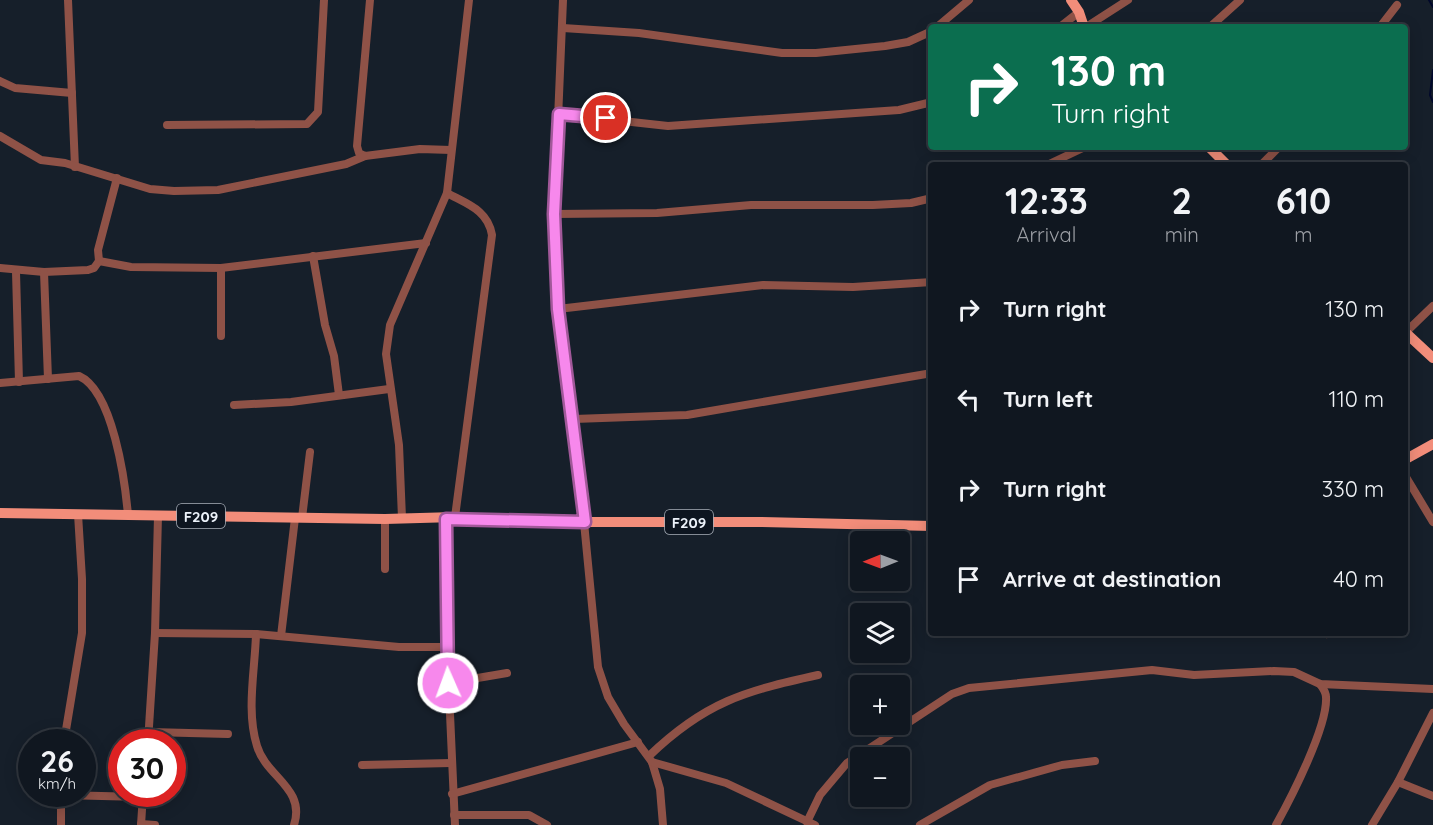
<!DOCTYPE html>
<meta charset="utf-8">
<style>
:root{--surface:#101720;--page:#1e242d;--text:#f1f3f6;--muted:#9c9fa5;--line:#30363e}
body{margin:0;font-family:Quicksand,sans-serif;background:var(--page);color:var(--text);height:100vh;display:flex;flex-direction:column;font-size:22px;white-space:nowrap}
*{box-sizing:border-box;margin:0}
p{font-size:20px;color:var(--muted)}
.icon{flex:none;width:33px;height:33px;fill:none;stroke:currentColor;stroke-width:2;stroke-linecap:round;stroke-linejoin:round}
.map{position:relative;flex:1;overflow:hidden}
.panel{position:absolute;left:928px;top:162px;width:480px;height:474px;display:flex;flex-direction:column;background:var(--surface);border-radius:6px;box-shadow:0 3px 15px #0003,0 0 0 2px var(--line)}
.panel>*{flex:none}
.top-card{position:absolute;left:928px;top:24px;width:480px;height:126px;border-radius:6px;box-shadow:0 3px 15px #0003,0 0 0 2px var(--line);background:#0b6e4f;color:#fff;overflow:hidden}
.needle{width:39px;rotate:269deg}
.fabs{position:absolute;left:850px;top:531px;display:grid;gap:12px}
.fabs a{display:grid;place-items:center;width:60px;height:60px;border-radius:6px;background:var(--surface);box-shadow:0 3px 15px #0003,0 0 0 2px var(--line);font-size:30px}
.speed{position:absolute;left:18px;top:729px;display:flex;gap:12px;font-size:30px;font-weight:700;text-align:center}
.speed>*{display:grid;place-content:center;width:78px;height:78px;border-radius:50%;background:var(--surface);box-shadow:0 3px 15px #0003,0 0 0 2px var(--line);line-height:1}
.speed small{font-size:15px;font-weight:400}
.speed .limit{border:9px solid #d22;background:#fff;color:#111}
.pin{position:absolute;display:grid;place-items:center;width:51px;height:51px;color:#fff;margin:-26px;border:3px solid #fff;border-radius:50%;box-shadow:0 2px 6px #0007}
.me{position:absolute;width:66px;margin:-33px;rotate:358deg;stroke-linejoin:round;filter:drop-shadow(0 0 4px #0008)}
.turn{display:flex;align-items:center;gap:21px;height:126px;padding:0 24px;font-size:27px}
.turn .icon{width:78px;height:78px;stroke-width:2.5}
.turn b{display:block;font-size:42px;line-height:51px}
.eta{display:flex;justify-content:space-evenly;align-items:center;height:102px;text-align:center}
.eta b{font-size:36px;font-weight:700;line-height:42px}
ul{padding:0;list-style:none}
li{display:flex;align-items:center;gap:18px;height:90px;padding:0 24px}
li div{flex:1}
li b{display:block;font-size:22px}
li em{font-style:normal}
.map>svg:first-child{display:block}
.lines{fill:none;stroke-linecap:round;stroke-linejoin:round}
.stream{stroke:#00082b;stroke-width:2}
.minor{stroke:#8f5247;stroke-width:8}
.major{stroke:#f28d7a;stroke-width:10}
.route-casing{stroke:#a15899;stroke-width:15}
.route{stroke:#f788ec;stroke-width:10}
.labels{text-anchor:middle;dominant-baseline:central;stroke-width:4.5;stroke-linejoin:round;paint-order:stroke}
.shield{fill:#0d1520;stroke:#a9b0b9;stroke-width:1.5}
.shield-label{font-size:15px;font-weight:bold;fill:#ecf2fa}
</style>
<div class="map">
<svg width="1433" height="825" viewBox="0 0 1433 825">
<rect width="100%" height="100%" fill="#161f2a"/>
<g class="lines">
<g class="stream">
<path d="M1429,0L1433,7"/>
<path d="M1433,70L1430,95L1433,102"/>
</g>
<g class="minor">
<path d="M68,0L75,167"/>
<path d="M370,0L357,146L359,153L365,156L420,149L451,150"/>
<path d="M563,0L554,214L558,309L574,419L598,667L608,697L624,724L652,762L660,789L663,825"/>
<path d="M937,27L969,0"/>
<path d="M1060,27L1079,12"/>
<path d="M1086,27L1128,0"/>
<path d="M1210,27L1240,0"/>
<path d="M1380,27L1397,5"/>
<path d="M563,28L639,33L782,53H816L885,46L908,42L932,31"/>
<path d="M0,81L15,88L72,93"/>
<path d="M559,114L668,126L899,110L932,102"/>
<path d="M167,125L307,124L318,112L324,0"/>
<path d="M0,136L41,160L65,163L150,189L174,191L218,190L346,164L365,156"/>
<path d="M1047,165L1085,147"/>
<path d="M1261,165L1279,147"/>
<path d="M447,193C467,204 488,210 492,235L455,517"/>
<path d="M554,214L657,213L751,205H873L911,203L932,198"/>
<path d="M313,256L325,325L334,356L339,395"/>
<path d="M99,261L131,267L221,268L426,243"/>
<path d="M99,261L98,250L117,178"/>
<path d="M0,268L44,272L88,270L94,268L99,261"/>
<path d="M221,268V336"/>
<path d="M16,272L19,382"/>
<path d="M44,272L48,379"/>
<path d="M558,309L763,285L853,287L932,282"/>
<path d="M1406,332L1433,306"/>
<path d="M0,383L79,376C113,391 125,481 128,515"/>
<path d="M234,405L291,402L389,389"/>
<path d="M574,419L687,415L932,373"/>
<path d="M1406,477L1433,522"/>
<path d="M302,518L310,452"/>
<path d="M402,518L399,445L386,354L390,325L447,193L469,0"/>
<path d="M446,519L447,647L455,825"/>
<path d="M385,569V519"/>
<path d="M155,633L256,634L399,647H447"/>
<path d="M256,634C255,670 246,711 257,746C266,777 306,788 294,825"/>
<path d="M1327,634L1329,633"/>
<path d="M281,636L295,518"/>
<path d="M448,683L507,673"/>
<path d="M150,732L228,734"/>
<path d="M64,742L82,633V579L78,514"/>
<path d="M148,742L155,633L158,516"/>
<path d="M649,756C705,702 745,691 818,675"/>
<path d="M652,762L726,783L815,825"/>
<path d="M362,765L451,763"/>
<path d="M1398,782L1433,796"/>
<path d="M61,794V825"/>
<path d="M452,794L638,742"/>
<path d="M61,795L142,797"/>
<path d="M454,815H529L547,825"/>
<path d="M807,822L820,795L847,763L952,694L969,688L1152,670L1194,675L1274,671L1294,672L1320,684L1433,689"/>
<path d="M141,824L155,825"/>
<path d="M141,825L143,794"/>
<path d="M920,825L990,785L1062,765L1095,761"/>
<path d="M1276,825C1291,798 1328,726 1326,697C1326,692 1323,688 1320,684"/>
<path d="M1372,825L1398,782L1433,713"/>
</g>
<g class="major">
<path d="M1071,0L1079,12L1084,27"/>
<path d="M1209,147L1227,165"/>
<path d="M1406,333L1433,358"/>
<path d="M1406,459L1433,444"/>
<path d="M0,513L385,519L455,517L515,522H760L932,526"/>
</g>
</g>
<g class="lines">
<defs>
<path id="route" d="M448,683L446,519L585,522L558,309L554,214L559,114L606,118"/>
</defs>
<use href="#route" class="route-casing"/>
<use href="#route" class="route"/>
</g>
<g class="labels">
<g class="shield">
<rect x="177" y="504" width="48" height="24" rx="4.5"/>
<rect x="665" y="510" width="48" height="24" rx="4.5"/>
</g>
<g class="shield-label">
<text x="201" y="516">F209</text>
<text x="689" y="522">F209</text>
</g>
</g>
</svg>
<div class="fabs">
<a><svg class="needle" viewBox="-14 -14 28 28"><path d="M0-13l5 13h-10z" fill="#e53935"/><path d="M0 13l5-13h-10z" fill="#9c9fa5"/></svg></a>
<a><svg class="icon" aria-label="layers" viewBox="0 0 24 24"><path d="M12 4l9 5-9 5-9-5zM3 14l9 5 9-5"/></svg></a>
<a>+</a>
<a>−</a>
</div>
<div class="speed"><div>26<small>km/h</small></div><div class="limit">30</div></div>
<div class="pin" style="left:606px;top:118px;background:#d93025"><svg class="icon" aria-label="arrive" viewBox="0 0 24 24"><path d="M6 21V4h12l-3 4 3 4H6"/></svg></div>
<svg class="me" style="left:448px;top:683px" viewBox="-20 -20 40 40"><circle r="17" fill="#f788ec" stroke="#fff" stroke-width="3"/><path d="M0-11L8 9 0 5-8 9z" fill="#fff"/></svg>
<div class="top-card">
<div class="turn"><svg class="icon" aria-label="right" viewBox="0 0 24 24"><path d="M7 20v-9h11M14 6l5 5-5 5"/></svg><div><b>130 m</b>Turn right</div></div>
</div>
<section class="panel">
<div class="eta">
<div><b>12:33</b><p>Arrival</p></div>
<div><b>2</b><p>min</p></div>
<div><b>610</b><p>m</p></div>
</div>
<ul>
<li><svg class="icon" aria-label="right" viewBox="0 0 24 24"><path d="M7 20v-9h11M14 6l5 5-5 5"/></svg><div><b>Turn right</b></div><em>130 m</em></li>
<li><svg class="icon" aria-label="left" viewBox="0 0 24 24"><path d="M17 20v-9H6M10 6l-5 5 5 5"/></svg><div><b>Turn left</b></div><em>110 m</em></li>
<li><svg class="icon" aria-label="right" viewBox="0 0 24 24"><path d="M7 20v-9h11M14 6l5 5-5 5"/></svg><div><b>Turn right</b></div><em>330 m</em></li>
<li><svg class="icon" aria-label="arrive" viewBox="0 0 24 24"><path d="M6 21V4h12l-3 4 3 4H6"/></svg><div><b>Arrive at destination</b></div><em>40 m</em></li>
</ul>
</section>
</div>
